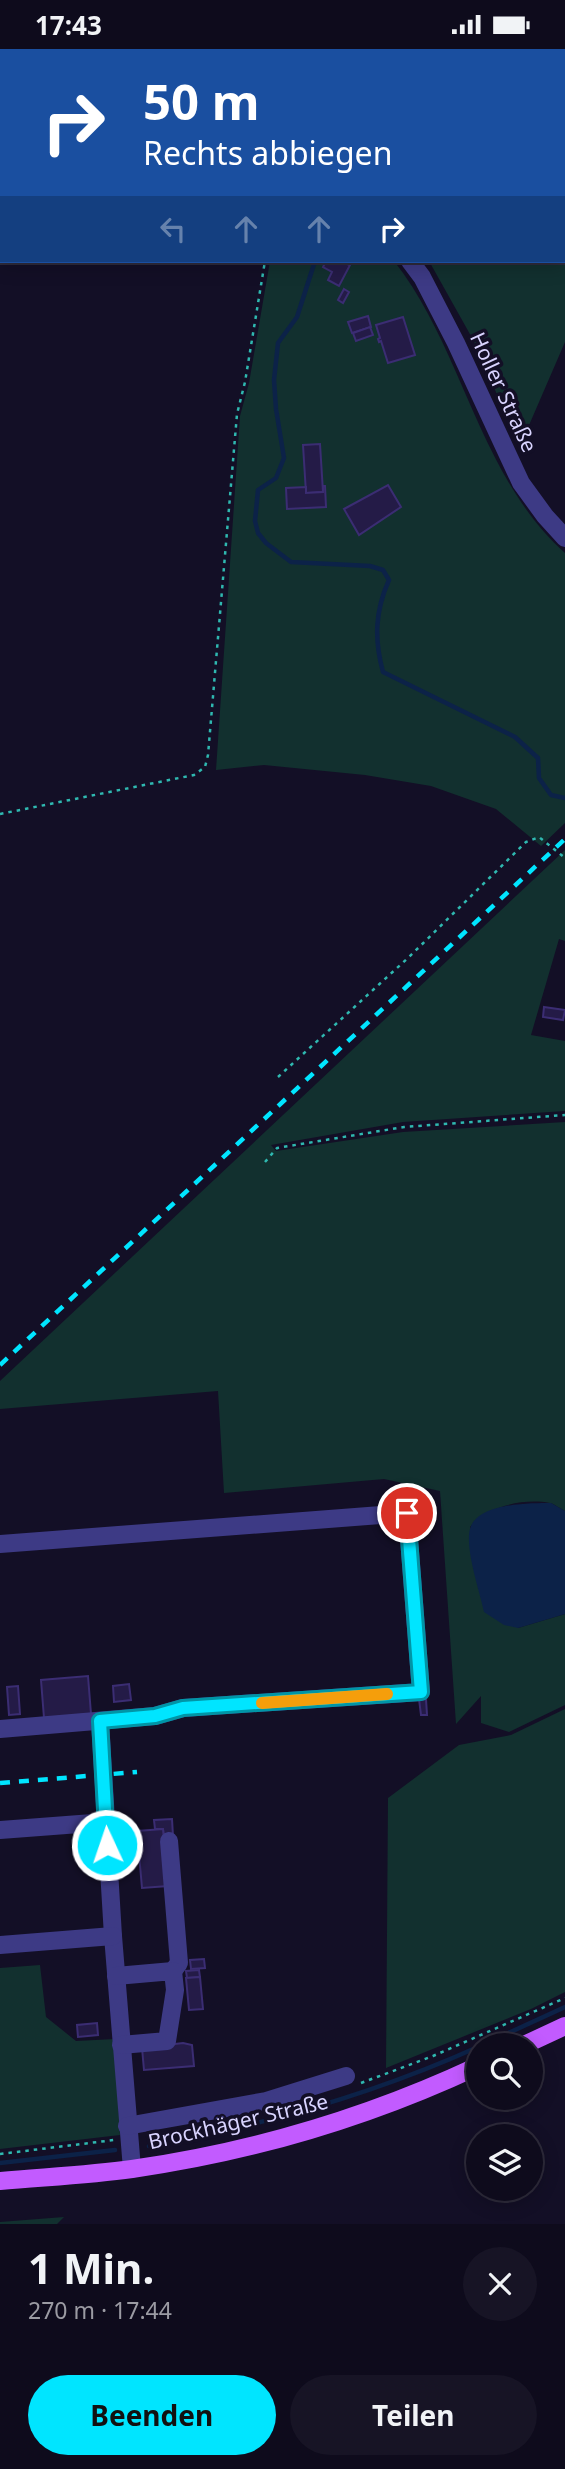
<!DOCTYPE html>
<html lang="de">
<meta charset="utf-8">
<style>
:root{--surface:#0e0b1c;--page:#171425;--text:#f1f3f6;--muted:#9b9ba3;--line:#2e2b3b;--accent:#00e5ff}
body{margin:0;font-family:"Noto Sans",sans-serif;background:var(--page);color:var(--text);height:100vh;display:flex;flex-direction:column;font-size:26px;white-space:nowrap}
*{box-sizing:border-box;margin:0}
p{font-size:23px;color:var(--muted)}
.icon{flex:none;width:38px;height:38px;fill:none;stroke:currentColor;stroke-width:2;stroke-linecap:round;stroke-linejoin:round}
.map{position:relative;height:2175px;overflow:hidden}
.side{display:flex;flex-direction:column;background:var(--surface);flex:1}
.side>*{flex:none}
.banner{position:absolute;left:0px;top:0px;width:565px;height:214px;box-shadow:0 4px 18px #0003,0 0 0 2px var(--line);background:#1a4fa0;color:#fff;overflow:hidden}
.fabs{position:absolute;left:466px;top:1984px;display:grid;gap:14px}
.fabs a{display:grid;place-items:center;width:77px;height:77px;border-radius:50%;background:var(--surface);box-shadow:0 4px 18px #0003,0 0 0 2px var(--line);font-size:35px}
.pin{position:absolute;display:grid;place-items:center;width:60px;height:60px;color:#fff;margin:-30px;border:4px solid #fff;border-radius:50%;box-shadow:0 2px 7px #0007}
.me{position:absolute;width:77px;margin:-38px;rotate:357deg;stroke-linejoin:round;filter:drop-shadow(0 0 5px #0008)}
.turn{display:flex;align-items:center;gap:24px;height:147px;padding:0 28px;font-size:32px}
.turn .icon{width:91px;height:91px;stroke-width:2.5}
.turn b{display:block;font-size:49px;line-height:60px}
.lanes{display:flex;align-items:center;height:66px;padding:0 28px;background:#0003;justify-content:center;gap:35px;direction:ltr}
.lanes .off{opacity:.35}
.round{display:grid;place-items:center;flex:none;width:74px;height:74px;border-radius:37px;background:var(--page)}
.summary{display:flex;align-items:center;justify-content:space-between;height:119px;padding:0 28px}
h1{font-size:42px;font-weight:700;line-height:52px}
.action{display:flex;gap:14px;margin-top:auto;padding:14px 28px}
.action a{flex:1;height:80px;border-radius:42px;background:var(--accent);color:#111;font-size:28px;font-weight:700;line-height:80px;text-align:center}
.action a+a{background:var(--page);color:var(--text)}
.status{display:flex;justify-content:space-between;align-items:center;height:49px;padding:0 35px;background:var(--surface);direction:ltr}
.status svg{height:19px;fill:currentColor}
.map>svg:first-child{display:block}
.green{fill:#12302f}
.water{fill:#0c2248}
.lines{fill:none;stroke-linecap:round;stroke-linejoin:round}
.stream{stroke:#0c2248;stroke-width:4.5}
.building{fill:#241b47;stroke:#3b2d73;stroke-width:2}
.path{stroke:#2fb8b0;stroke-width:2.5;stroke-dasharray:3.5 5;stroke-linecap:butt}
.minor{stroke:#3d3a85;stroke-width:18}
.major{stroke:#c25bff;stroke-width:18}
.rail{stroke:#00e5ff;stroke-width:4.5;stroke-dasharray:10 9;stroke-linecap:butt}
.route-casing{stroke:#0095a6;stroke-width:18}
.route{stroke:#00e5ff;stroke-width:12}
.slow{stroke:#f59e0b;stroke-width:12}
.labels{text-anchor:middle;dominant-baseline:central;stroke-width:7;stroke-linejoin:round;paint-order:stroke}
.street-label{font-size:21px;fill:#d9d4ff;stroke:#130f26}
</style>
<div class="status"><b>17:43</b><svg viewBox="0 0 49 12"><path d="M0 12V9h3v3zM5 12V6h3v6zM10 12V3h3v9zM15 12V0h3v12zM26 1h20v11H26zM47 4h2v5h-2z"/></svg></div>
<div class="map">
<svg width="565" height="2175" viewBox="0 0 565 2175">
<rect width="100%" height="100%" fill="#130f26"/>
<g class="green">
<path d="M565,55V293L520,397L471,287L429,212H564Z"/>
<path d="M270,212H394C464,301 478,426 565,504V774L541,797L496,760L431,737L365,726L264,716L216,721L240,367L249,334Z"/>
<path d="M565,801V892L559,890L531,986L565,992V1062L403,1073L271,1096L276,1102L403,1083L565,1073V1462C560,1460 555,1455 550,1454C524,1449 487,1457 470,1478L518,1579L565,1565V1656L509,1683L481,1674V1647L456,1675L440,1442L384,1430L224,1444L218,1342L0,1360V1332Z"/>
<path d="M565,1660V1943L531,1960L386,2019L388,1749L459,1696L511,1686Z"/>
<path d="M40,1916L46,1968L76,1992L115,1990L120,2086L0,2100V1919Z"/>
<path d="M64,2168L57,2175H0V2173Z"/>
</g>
<path class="water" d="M551,1454L565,1462V1565L518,1579L504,1576L484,1563C480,1543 463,1495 471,1477C481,1454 530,1454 551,1454Z"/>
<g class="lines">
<g class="stream">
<path d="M563,2L564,0"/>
<path d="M315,212L297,268L278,294L274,331L276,360L284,409L276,429L258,441L255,472L258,484L266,494L291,513L370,517L383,521L389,531C375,562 374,590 383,623L515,688L538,709L539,729L551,746L565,749"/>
<path d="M480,1997L565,1958"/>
<path d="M149,2097C262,2077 373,2045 478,1998"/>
<path d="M0,2114L115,2101"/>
</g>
</g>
<g class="building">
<path d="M326,212H348L347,215L350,216L339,237L328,231L332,223L323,218Z"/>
<path d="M344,240L349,243L343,254L338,251Z"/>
<path d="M368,267L371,278L352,284L348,273Z"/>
<path d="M403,268L415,306L388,314L381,292L379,293L378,290L380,289L376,276Z"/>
<path d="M370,278L373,286L356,292L353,284Z"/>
<path d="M320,395L323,443L306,444L303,396Z"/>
<path d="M388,436L401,458L359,486L344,460Z"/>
<path d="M323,437H325L326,458L287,460L286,439L306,438V444L323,443Z"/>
<path d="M544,958L565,961L563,971L543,968Z"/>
<path d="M88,1627L91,1665L44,1669L41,1631Z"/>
<path d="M129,1635L131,1651L114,1653L113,1637Z"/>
<path d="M18,1637L20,1665L9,1666L7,1638Z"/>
<path d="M419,1650H426L427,1666H421Z"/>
<path d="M172,1770L173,1787L164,1788L163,1780H155L154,1771Z"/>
<path d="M163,1780L168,1837L142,1839L137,1782Z"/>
<path d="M204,1910L205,1919L191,1920L190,1911Z"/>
<path d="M199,1921L200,1928L187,1929L186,1922Z"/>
<path d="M200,1928L203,1960L189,1961L186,1929Z"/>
<path d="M97,1974L98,1986L78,1988L77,1976Z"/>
<path d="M183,1994L192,1996L194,2017L144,2021L142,1999Z"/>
</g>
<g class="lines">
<g class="path">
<path d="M564,47L565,45"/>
<path d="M0,765L194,726L205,718L208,706L237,365L245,333L265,212"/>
<path d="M278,1028L409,908L526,793L539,788L565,809"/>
<path d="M265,1113L277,1099L404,1078L565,1066"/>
<path d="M361,2034L433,2007L565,1949"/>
<path d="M0,2105L114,2091"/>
</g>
<g class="minor">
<path d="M200,0L202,2"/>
<path d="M293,2L295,0"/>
<path d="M410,212L422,228L456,294L521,434L545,467L565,489"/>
<path d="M0,1495L407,1464L421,1643L183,1659L155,1667L0,1680"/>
<path d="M100,1672L113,1887L132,2120"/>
<path d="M0,1781L106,1773"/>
<path d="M169,1792L179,1914L173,1922"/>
<path d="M0,1896L113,1887"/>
<path d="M116,1927L173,1922L175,1941L167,1992L121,1996"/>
<path d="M127,2077L266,2052L346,2027"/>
</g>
<g class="major">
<path d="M522,1997L565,1977"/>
<path d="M0,2132C44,2128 89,2126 132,2120C251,2103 369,2068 478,2017"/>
</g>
<g class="rail">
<path d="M0,1316L565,790"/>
<path d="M0,1734L137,1723"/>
</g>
</g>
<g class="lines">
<defs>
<path id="route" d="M107,1796L100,1672L155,1667L183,1659L421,1643L407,1464"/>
</defs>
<use href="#route" class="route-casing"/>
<use href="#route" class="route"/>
<path class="slow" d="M262,1654L387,1645"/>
</g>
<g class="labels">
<g class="street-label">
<text transform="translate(504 343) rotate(65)">Holler Straße</text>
<text transform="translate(238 2072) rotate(-13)">Brockhäger Straße</text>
</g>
</g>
</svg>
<div class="fabs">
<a><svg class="icon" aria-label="search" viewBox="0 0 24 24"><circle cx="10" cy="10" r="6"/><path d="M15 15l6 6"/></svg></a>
<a><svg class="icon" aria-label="layers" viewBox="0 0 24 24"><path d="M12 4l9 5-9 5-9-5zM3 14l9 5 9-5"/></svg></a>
</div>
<div class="pin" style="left:407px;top:1464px;background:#d93025"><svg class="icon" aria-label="arrive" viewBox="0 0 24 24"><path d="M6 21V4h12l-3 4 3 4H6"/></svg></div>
<svg class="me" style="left:107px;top:1796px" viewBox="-20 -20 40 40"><circle r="17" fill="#00e5ff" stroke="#fff" stroke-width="3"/><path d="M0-11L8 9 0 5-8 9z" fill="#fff"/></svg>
<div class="banner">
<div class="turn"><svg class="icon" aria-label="right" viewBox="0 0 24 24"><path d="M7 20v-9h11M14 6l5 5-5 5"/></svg><div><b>50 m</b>Rechts abbiegen</div></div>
<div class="lanes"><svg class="icon off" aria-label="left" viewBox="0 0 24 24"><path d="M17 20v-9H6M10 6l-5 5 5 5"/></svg><svg class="icon off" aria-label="ahead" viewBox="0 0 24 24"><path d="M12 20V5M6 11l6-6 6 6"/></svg><svg class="icon off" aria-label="ahead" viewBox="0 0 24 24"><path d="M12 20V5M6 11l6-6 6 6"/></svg><svg class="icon" aria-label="right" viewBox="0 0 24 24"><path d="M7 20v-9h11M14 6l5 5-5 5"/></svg></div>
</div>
</div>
<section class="side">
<div class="summary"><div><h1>1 Min.</h1><p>270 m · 17:44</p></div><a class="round"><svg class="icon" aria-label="close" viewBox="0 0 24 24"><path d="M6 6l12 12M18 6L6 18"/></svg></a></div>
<div class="action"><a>Beenden</a><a>Teilen</a></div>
</section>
